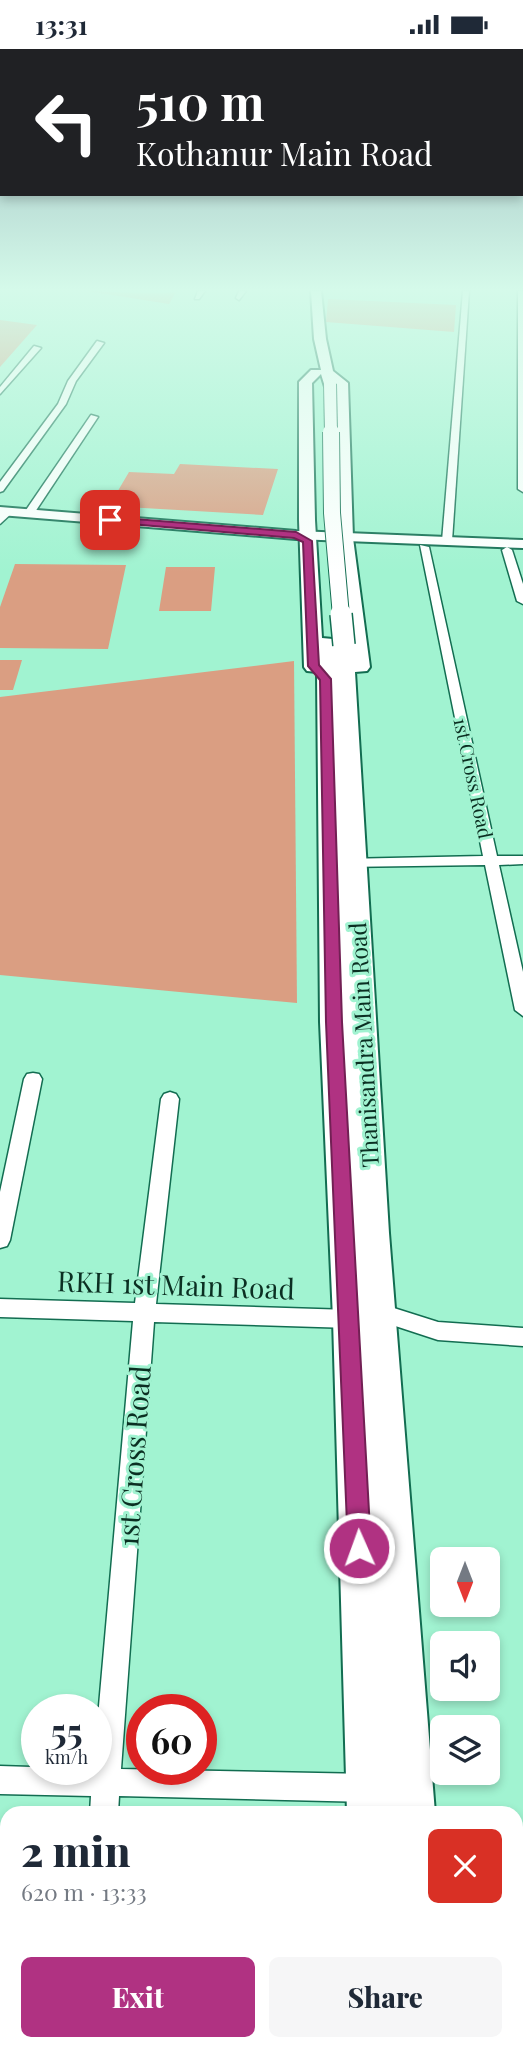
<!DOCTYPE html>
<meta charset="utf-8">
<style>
:root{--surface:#fff;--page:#f6f6f7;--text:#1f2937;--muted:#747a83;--accent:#b03282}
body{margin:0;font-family:"Playfair Display",serif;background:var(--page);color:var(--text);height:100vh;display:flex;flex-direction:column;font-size:26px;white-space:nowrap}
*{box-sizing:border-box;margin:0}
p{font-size:23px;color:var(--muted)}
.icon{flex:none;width:38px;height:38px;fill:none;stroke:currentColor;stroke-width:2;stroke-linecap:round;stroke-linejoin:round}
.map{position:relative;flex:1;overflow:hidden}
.panel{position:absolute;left:0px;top:1757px;width:523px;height:245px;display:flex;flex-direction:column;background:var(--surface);border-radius:21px 21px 0 0;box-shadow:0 4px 10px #0003}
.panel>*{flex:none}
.banner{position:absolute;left:0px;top:0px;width:523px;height:147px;box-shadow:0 4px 10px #0003;background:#202124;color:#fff;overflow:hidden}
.needle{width:46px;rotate:180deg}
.buttons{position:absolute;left:430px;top:1498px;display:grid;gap:14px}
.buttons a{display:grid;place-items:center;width:70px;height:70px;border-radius:10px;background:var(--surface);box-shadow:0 4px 10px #0003;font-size:35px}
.speed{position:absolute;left:21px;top:1645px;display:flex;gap:14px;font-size:35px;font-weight:700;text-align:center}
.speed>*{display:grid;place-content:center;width:91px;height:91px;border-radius:50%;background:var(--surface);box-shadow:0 4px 10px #0003;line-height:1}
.speed small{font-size:18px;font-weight:400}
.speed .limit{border:10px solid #d22;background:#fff;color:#111}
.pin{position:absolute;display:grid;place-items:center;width:60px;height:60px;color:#fff;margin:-30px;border-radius:14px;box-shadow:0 4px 10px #0006}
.me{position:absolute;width:77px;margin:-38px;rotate:358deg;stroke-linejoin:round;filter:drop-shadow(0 0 5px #0008)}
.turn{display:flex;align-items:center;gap:24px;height:147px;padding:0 21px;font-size:32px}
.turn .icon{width:91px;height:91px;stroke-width:2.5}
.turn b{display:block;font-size:49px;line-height:60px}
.round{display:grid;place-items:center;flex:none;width:74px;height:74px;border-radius:10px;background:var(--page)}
.overview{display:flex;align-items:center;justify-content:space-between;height:119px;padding:0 21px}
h1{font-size:42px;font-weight:800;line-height:52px}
.cta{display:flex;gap:14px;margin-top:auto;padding:14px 21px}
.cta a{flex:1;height:80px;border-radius:10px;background:var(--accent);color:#fff;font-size:28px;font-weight:800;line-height:80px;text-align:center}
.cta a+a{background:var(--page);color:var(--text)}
.status{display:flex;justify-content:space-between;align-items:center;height:49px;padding:0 35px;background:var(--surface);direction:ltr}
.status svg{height:19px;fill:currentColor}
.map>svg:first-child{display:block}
.green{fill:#da9e82}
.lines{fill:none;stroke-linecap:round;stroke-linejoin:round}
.street-casing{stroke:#126d51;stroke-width:3}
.secondary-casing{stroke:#126d51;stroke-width:4}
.primary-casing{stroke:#126d51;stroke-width:4}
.street{fill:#fff;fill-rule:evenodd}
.secondary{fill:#fff;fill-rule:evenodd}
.primary{fill:#fff;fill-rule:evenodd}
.primary-bridge-far2-casing{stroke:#126d51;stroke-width:14;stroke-linecap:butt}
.primary-bridge-far1-casing{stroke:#126d51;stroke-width:18;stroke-linecap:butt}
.primary-bridge-casing{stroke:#126d51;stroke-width:24;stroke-linecap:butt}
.primary-bridge-far2{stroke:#fff;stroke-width:12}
.primary-bridge-far1{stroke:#fff;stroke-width:16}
.primary-bridge{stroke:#fff;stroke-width:21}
.route{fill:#b03282;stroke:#722054;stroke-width:2}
.labels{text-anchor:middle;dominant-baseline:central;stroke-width:6;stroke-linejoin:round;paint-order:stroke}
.far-street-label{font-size:19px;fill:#0b2f22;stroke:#a1f3d1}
.street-label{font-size:23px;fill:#0b2f22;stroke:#a1f3d1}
.near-street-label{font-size:28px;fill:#0b2f22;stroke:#a1f3d1}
</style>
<div class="status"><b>13:31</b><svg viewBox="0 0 49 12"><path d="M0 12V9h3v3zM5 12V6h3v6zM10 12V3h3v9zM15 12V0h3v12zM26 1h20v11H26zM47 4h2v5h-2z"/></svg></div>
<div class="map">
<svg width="523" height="2002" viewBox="0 0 523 2002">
<rect width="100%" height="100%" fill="#a1f3d1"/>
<g class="green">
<path d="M87,242C117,242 146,247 176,243L169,255Z"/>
<path d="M328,250L456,256L454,283L326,273Z"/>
<path d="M0,271L37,276L0,318Z"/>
<path d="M180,415L278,420L263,466L109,457L129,423L174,425Z"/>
<path d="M15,515L126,516L108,600L0,599V558Z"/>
<path d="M166,518H215L211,562H159Z"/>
<path d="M0,611H22L13,641H0Z"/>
<path d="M294,612L297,954L0,926V648Z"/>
</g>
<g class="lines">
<defs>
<g id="street">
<path d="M198,242H205L199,250H195Z"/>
<path d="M239,242H246L239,251L236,249Z"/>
<path d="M463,242H469L452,492L447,495L442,492Z"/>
<path d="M518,242H523V443L518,440Z"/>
<path d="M97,292L104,294L76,332L66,355L3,442L0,443V433L58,355L68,332Z"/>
<path d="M34,297L41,299L0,345V338Z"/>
<path d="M91,366L98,368L33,466H25L24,464Z"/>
<path d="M4,461L13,463L0,475V466Z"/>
<path d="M420,496L429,498L497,807H523V815L499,816L523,923V967L515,961L485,816L343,818L336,814L343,810L483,807Z"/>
<path d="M507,498L512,501L523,535V555L517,552L502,501Z"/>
<path d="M33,1024L39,1025L42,1030L10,1191L7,1197L0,1199V1143L24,1030L27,1025Z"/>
<path d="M170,1043L176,1045L179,1050L156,1255L350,1261L358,1264L361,1270L358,1276L350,1279L154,1273L121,1720L369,1725L379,1729L383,1739L379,1749L369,1753L119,1747L118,1764H90L91,1747L0,1745V1717L96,1720V1691L133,1272L0,1268V1250L135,1254L161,1050L164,1045Z"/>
<path d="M378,1254L438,1273L523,1279V1297L438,1291L371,1269L367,1263L371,1257Z"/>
<path d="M68,1995H100L99,2002H67Z"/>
</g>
<path id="secondary" d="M0,458L296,482L523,491V499L296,490L0,466Z"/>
<g id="primary">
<path d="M311,242H321L326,290L333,322L348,334L353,489L370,618L367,622L355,623L389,1184L435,1764H347L333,1270L320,973L317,623L307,622L304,618L299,471V333L311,321H321L314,290ZM321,325L325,338H335L337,489L347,591L335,595L333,590L322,589L315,471L312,334Z"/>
<rect x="357" y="1995" width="96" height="7"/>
</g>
</defs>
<use href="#street" class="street-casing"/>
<use href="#secondary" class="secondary-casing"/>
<use href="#primary" class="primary-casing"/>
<use href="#street" class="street"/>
<use href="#secondary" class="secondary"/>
<use href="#primary" class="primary"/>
<defs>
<path id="primary-bridge-far2" d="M330,335L331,384"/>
<path id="primary-bridge-far1" d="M331,383L332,464L341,567"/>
<path id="primary-bridge" d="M341,565L344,596"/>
</defs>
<use href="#primary-bridge-far2" class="primary-bridge-far2-casing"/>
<use href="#primary-bridge-far1" class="primary-bridge-far1-casing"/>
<use href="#primary-bridge" class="primary-bridge-casing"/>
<use href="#primary-bridge-far2" class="primary-bridge-far2"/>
<use href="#primary-bridge-far1" class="primary-bridge-far1"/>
<use href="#primary-bridge" class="primary-bridge"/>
</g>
<linearGradient id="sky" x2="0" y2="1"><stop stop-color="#94b4b9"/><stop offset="0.46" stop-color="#d5faea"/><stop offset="1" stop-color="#d5faea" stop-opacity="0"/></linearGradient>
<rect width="523" height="523" fill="url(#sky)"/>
<path class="route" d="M110,468L296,483L312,492L319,616L331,630L342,973L371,1499L367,1506L359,1510L352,1506L348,1499L326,973L320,631L308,617L303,493L294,489L107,473V469Z"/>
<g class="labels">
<g class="far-street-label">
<text transform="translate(474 729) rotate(78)">1st Cross Road</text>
</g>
<g class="street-label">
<text transform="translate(363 996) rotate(-93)">Thanisandra Main Road</text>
</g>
<g class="near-street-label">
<text transform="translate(176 1235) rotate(2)">RKH 1st Main Road</text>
<text transform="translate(133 1407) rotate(-86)">1st Cross Road</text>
</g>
</g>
</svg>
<div class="buttons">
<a><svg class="needle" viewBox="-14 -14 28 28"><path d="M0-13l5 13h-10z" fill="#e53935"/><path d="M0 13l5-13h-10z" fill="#747a83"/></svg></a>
<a><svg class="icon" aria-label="sound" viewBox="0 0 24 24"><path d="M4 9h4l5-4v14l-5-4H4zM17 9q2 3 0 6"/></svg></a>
<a><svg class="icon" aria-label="layers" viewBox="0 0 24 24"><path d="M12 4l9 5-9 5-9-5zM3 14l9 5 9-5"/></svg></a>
</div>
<div class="speed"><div>55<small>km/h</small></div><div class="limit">60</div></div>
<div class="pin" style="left:110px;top:471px;background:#d93025"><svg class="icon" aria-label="arrive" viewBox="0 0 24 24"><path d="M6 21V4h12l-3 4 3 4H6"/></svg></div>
<svg class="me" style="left:359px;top:1499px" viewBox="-20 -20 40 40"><circle r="17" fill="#b03282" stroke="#fff" stroke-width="3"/><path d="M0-11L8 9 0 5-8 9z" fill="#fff"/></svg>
<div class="banner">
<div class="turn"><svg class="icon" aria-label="left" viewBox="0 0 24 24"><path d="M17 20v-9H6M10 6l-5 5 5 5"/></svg><div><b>510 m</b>Kothanur Main Road</div></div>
</div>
<section class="panel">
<div class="overview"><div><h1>2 min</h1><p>620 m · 13:33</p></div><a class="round" style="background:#d93025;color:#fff"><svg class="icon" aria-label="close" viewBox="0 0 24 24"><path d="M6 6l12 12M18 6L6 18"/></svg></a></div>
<div class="cta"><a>Exit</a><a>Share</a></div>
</section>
</div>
